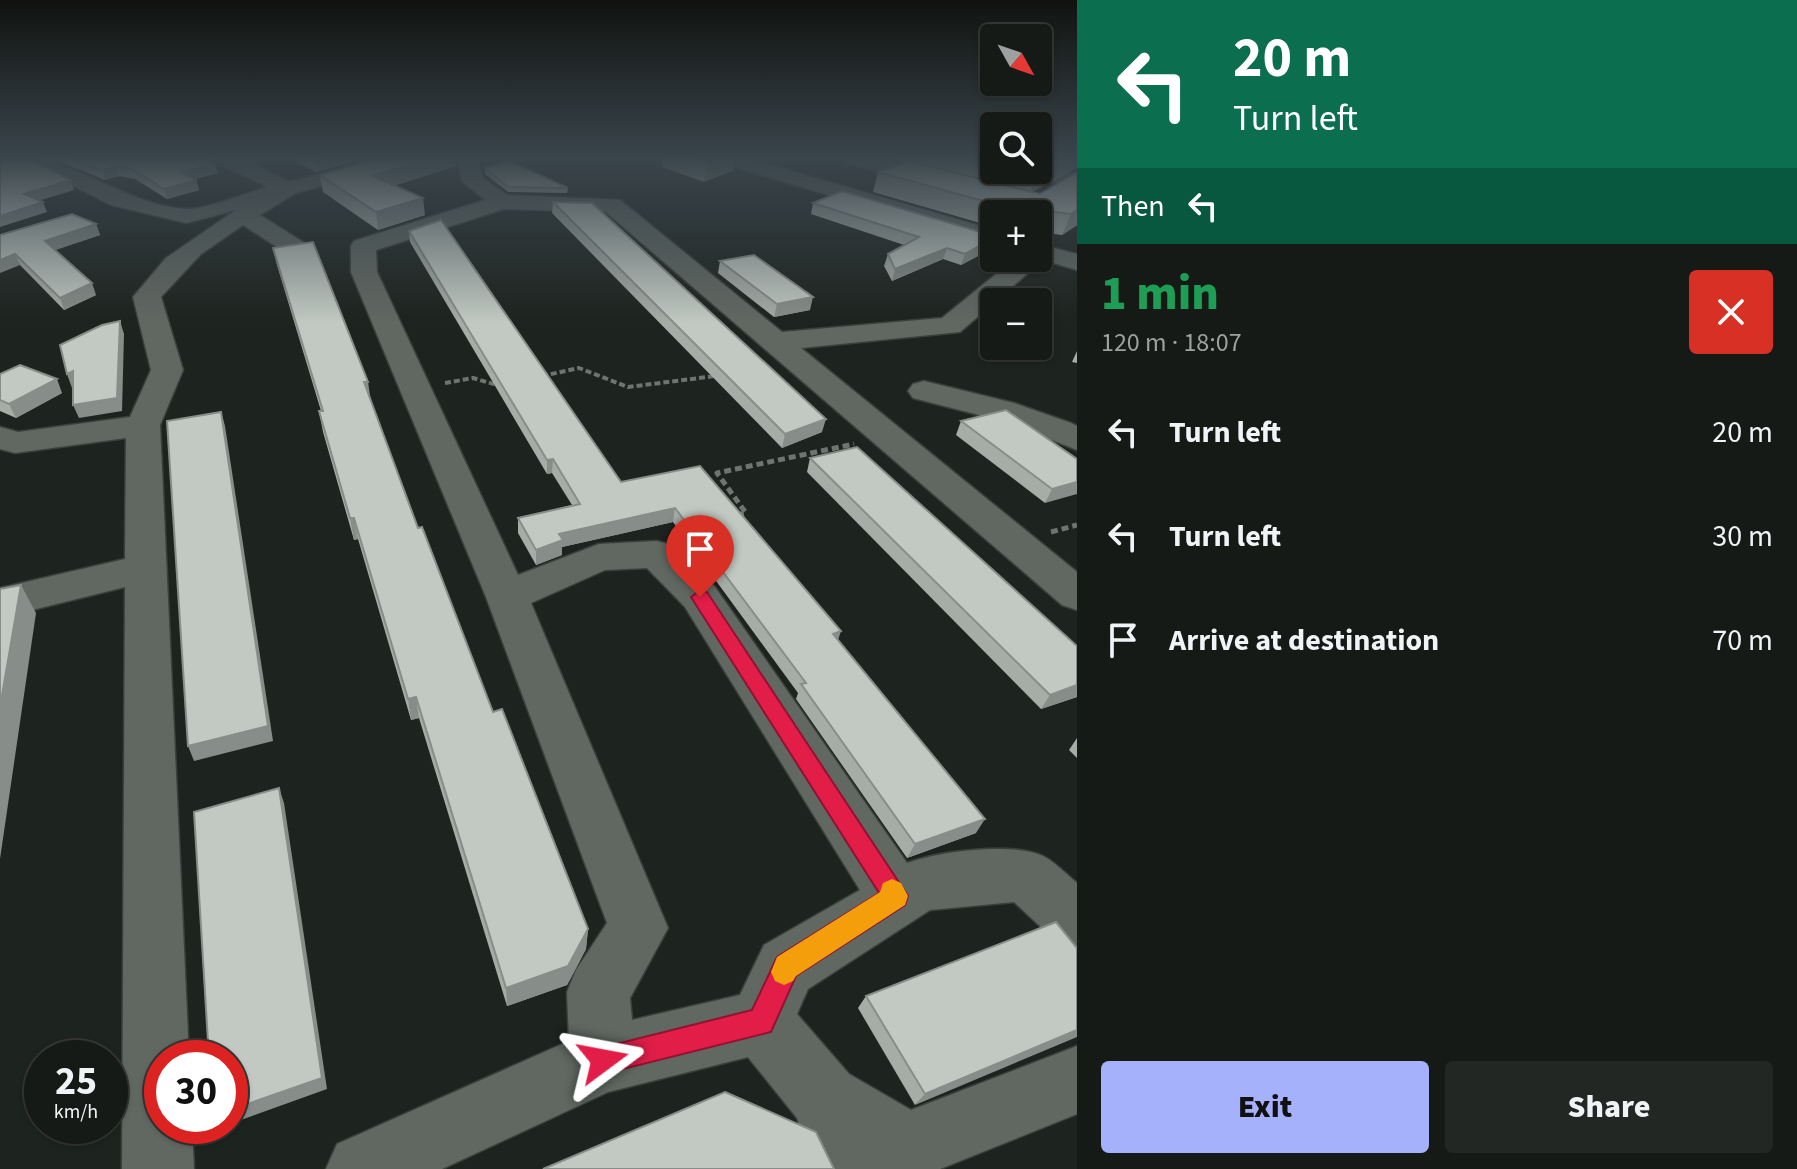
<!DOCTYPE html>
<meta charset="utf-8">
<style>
:root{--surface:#161a16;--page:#232723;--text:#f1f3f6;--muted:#9ea1a1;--line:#353835;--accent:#a6b1fc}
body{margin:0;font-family:"Source Sans 3",sans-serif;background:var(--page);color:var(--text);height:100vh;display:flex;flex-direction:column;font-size:30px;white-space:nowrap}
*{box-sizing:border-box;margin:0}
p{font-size:26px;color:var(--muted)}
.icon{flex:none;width:44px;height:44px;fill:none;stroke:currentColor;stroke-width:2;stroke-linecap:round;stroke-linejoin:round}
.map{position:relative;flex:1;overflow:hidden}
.side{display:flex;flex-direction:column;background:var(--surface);width:720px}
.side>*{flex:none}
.guide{background:#0b6e4f;color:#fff;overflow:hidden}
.needle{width:52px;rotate:130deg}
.fabs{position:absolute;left:980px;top:24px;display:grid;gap:16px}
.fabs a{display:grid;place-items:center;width:72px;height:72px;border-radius:8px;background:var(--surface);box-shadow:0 2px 6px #0004,0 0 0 2px var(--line);font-size:40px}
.speed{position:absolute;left:24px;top:1040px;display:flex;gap:16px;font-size:40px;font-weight:700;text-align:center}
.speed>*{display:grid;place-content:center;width:104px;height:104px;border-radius:50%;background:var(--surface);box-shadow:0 2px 6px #0004,0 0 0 2px var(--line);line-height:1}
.speed small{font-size:20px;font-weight:400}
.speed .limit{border:12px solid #d22;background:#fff;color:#111}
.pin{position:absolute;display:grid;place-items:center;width:68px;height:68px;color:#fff;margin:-82px -34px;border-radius:50% 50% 50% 0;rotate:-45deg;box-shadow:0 0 8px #0007}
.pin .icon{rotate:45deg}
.me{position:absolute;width:88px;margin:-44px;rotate:77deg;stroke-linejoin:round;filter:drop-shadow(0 0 6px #0008)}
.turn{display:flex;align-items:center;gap:28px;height:168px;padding:0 24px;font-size:36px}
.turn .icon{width:104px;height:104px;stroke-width:2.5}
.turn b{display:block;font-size:56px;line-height:68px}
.then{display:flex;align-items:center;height:76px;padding:0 24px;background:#0003;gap:16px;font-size:30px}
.round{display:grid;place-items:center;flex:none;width:84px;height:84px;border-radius:8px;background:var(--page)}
.summary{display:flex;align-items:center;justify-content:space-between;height:136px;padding:0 24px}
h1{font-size:48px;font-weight:800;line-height:60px;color:#1e9e55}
.action{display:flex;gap:16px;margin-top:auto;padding:16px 24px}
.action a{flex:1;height:92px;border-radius:8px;background:var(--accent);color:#111;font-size:32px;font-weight:800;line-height:92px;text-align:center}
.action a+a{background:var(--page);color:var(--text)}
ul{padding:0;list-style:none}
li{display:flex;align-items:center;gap:24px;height:104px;padding:0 24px}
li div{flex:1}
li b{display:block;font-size:30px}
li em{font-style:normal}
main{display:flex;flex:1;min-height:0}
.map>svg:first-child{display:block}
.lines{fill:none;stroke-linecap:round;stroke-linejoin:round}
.minor-casing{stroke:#3b403c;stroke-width:3}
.path-far1{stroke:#6e746f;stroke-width:4;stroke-dasharray:6 3;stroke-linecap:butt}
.path{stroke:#6e746f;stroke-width:5;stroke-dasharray:7 4;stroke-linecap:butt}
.minor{fill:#616862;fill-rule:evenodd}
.wall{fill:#a6ada7}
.shaded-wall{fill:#878d88}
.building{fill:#c1c9c2;stroke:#878d88;stroke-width:2}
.route{fill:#e11d48;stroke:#92132f;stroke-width:2}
.slow{fill:#f59e0b}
</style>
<main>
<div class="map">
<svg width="1077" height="1169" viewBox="0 0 1077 1169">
<rect width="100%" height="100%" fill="#1d231e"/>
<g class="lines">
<defs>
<g id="minor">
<path d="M20,159C78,159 125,204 184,209C205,210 246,193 267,187L226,167L223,163L226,159H259L252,164L290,182L375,159H408L405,163L296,193L260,215L309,246L312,251L309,256H291L243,225L201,254L161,297L183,370L160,425L189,1058H162V1126H192L194,1169H122L125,587L0,618V588L125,559L126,438L15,453L0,449V427L18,432L130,417L151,370L133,297L166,258L236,210L186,223L111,205Z"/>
<path d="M457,159H477L483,178L507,195L620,200L782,332L942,318L1016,258H1038V244L1077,254V270L1043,260L960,332L801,348L1077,572V610L1062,605L606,212L504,209L376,250L377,272L518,575L599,544L657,541L671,545L715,587L907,863C939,851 1012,842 1043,856C1055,862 1066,874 1077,883V949L1056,941L1014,902L930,910L808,989L797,1014L849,1074L911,1110L1077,1046V1114L940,1169H814L797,1118L748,1057L608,1092L442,1169H326L337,1144L569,1041L567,992L576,970L607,923L486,597L351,272V246L354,241L485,200L462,181ZM647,568L685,607L860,890L764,945L740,995L632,1020L630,998L668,928L531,603L605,570Z"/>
<path d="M719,159H751L994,230V245L722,163Z"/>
<path d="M843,159H879L906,166L909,170L899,176L846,163Z"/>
<path d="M1038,167L1076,175L1077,182L1068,186L1019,174L1016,170H1038Z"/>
<path d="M924,381L1014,403L1071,423L1077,426V450L1010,423L913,398L908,391L913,384Z"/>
</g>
</defs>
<use href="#minor" class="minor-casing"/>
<g class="path-far1">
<path d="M542,376L579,368L628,387L715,376"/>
<path d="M445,383L473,378L497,385"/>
</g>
<g class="path">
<path d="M737,515L746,513L717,473L854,444"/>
<path d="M1051,532L1077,525"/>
</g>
<use href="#minor" class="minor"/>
</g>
<g class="wall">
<path d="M35,159H220L211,161L218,173L194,179L196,180L199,190L167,199L135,179L119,176L105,180L63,163Z"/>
<path d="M291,159H364L316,172Z"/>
<path d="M662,159H735L734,170L704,182L662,167Z"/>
<path d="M892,159H994V170L1077,168L1032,192L1040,194L1077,172V225L1062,235L1038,232V214H994V227L873,192L878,172L905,162Z"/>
<path d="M456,166L395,185L425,215L378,230L323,192L320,175Z"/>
<path d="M485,168L568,188L567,193L508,192L485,174Z"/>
<path d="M553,202L822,432L782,448L552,213Z"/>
<path d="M813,203L994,236V245L993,248L961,265L943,259L892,281L884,266L888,254L904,245L811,214Z"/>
<path d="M96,224L100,235L55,250L96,295L64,310L20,265L0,235Z"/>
<path d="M409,231L621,482L700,466L838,640L976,833L907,858L796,699L798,693L673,522L562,547V555L536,565L518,533V518L572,505L552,473L547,474L410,242Z"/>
<path d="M273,248L370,399L418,528L493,712L588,929L586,949L567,985L507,1006L419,718L411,720L358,539L354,540L323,432L319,411H321L277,265Z"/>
<path d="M720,261L810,310L774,317L718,273Z"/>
<path d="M1077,351V363L1072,362Z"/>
<path d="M0,374L62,393L16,418L0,411Z"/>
<path d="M961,421L1077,459L1045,503L956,435Z"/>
<path d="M810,458L1077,697L1041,709L807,472Z"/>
<path d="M1077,738V758L1069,750Z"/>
<path d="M1077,948L915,1105L858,1008L866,996Z"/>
</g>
<g class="shaded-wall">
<path d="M314,159H364L316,172Z"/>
<path d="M427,159H455L456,166L375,192L373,176Z"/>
<path d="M715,159H735L734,170L704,182L707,162Z"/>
<path d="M1065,159H1077V168L1030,193L1037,173Z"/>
<path d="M215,164L218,173L184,182L181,172Z"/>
<path d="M116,166L119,176L105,180L102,171Z"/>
<path d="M71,180L74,190L28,204L24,194Z"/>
<path d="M196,180L199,190L167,199L164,189Z"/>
<path d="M423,198L425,215L378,230L376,212Z"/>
<path d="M43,202L47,212L0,227V216Z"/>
<path d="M1077,210V225L1062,235L1071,214Z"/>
<path d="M96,224L100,235L49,252L45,241Z"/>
<path d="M994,238L993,248L961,265L965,254Z"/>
<path d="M947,248L943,259L892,281L895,269Z"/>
<path d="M15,254L20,265L0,273V260Z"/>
<path d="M92,283L96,295L64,310L60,298Z"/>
<path d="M813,297L810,310L774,317L777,304Z"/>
<path d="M120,321L124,334L122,411L79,418L73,405Z"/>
<path d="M73,371L78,385L72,388L67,374Z"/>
<path d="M57,379L62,393L16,418L9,404Z"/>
<path d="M364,382H368L371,402Z"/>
<path d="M221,412L225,426L273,741L194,761L188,746Z"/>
<path d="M826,419L822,432L782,448L785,434Z"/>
<path d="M553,459L552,473L547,474V460Z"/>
<path d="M1077,482V494L1045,503L1052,489Z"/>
<path d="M675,508L673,522L562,547V555L536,565V550L559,534Z"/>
<path d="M350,518H354L358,539L354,540Z"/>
<path d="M21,585L36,613L0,859V707Z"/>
<path d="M841,631L836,646L833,634Z"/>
<path d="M1077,685V697L1041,709L1050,695Z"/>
<path d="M416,697L419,718L411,720L408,699Z"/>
<path d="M279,788L284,803L327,1089L230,1124V1110Z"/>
<path d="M985,819L976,833L907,858L915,844Z"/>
<path d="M588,929L586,949L567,985L507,1006L506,988Z"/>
<path d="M1077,1030V1037L915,1105L925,1094Z"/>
</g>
<g class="building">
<path d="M0,159H29L71,180L24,194L43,202L0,216Z"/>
<path d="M73,159H207L215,164L181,172L196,180L164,189L132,169L116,166L102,171Z"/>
<path d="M375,159H427L373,176L423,198L376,212L320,175Z"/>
<path d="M697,159H715L707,162Z"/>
<path d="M977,159H994V163Z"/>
<path d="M1038,159H1065L1037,173L1024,170H1038Z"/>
<path d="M509,161L568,188L508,187L485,168Z"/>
<path d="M909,161L1040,194L1077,172V210L1071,214L1033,209L1024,214H1003L1002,206L878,172Z"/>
<path d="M842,191L994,236V238L965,254L947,248L895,269L888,254L919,237L813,203Z"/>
<path d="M553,202L592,203L826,419L785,434Z"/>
<path d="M72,214L96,224L45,241L92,283L60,298L15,254L0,260V235Z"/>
<path d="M441,220L621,482L700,466L841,631L833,634L985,819L915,844L801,684L806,683L675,508L559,534L563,540L536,550L518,518L580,504L553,459L547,460L409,231Z"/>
<path d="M313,242L368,382H364L418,528L422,527L493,712L502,709L588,929L568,966L506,988L416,697L408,699L354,518H350L319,411H323L273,248Z"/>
<path d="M754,255L813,297L777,304L720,261Z"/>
<path d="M120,321L117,398L73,405V371L67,374L60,345L102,325Z"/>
<path d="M20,365L57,379L9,404L0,400V374Z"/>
<path d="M1006,410L1077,459V482L1052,489L961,421Z"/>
<path d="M221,412L268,726L188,746L167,421Z"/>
<path d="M857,447L1077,646V685L1050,695L810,458Z"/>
<path d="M21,585L0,707V589Z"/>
<path d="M279,788L322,1078L230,1110V1058H209L194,812Z"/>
<path d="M1056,922L1077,948V1030L925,1094L866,996Z"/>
<path d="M725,1092L816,1132L834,1169H543Z"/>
</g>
<linearGradient id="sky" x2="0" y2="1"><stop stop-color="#101310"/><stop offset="0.49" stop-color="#3a454c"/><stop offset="1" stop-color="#3a454c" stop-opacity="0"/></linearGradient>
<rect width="1077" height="323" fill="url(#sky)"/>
<path class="route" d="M700,590L707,592L908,896L905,905L796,976L771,1032L603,1074L592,1070L588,1060L592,1050L752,1010L777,957L879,893L691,597Z"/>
<path class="slow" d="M892,879L901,883L908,896L905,905L796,976L793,981L784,985L775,981L771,972L777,957L880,892L883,883Z"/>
</svg>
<div class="fabs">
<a><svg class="needle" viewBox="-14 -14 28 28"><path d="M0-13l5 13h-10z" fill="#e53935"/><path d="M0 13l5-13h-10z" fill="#9ea1a1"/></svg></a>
<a><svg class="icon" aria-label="search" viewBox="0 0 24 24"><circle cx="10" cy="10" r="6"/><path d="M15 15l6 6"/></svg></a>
<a>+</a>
<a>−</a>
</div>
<div class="speed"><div>25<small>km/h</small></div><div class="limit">30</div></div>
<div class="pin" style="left:700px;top:597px;background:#d93025"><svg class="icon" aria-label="arrive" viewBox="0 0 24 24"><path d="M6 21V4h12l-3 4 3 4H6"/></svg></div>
<svg class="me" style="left:603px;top:1060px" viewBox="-20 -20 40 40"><path d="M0-17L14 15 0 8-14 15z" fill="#e11d48" stroke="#fff" stroke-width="4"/></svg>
</div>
<section class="side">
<div class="guide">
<div class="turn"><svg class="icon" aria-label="left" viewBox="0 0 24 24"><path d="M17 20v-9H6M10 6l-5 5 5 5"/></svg><div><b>20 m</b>Turn left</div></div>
<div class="then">Then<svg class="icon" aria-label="left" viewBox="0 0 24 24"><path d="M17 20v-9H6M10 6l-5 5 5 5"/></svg></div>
</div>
<div class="summary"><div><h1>1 min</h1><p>120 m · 18:07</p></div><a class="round" style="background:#d93025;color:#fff"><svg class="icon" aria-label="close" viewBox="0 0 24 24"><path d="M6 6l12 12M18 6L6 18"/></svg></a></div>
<ul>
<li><svg class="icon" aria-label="left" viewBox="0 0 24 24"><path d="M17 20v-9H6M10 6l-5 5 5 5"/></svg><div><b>Turn left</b></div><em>20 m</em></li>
<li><svg class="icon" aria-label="left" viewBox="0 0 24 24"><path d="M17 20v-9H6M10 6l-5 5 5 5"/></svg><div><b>Turn left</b></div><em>30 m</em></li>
<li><svg class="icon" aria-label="arrive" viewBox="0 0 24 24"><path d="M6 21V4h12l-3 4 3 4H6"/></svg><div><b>Arrive at destination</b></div><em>70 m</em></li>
</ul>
<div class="action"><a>Exit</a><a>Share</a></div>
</section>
</main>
